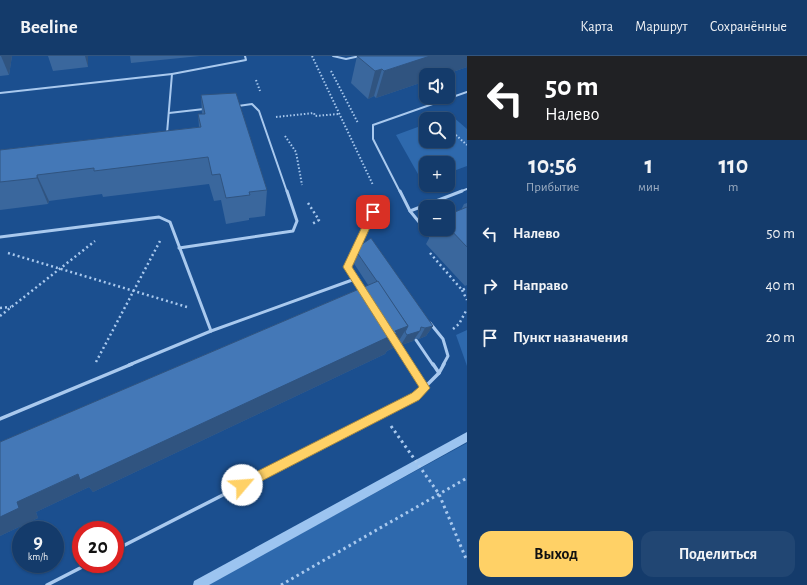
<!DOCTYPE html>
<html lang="ru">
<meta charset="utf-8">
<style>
:root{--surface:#143b6b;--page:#214673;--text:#f1f3f6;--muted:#9dadc1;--line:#33557e;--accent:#ffd166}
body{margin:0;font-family:"Alegreya Sans",sans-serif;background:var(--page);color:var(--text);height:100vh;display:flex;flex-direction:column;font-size:15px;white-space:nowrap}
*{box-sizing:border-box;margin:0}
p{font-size:13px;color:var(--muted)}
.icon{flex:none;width:22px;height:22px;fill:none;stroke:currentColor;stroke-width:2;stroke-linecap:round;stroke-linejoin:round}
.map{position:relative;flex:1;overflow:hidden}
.details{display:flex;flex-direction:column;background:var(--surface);width:340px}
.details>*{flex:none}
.banner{background:#202124;color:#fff;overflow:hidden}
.fabs{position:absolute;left:419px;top:12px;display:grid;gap:8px}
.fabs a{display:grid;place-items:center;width:36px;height:36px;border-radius:8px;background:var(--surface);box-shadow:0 1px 3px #0004,0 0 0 1px var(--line);font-size:20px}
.speed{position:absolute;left:12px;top:465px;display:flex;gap:8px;font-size:20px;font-weight:700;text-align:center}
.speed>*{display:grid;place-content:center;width:52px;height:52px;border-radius:50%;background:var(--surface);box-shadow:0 1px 3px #0004,0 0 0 1px var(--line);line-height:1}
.speed small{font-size:10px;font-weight:400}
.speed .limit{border:6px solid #d22;background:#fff;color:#111}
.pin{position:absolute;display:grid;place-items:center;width:34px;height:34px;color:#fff;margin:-17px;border-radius:8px;box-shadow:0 2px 6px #0006}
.me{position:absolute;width:44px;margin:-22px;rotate:63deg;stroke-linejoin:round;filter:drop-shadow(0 0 3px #0008)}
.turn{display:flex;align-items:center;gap:14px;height:84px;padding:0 12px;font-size:18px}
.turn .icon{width:52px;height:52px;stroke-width:2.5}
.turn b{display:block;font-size:28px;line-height:34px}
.eta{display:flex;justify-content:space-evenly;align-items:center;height:68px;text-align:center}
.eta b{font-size:24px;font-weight:600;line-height:28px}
.action{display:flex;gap:8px;margin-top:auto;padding:8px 12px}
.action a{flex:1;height:46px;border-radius:12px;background:var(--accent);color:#111;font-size:16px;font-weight:600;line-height:46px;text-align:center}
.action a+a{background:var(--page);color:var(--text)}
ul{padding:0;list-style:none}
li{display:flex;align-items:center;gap:12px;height:52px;padding:0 12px}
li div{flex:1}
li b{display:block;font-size:15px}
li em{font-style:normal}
header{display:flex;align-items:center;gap:24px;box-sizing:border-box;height:56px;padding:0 20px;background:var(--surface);border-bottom:1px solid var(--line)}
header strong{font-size:19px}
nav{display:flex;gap:22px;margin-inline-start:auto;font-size:14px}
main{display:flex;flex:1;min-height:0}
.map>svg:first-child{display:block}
.green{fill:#2e69ad}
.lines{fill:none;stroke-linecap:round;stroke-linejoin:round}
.stream{fill:#9cc4f0;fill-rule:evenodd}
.path-far2{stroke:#a9c9ee;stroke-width:2;stroke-dasharray:1.5 2;stroke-linecap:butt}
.path-far1{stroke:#a9c9ee;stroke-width:2.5;stroke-dasharray:2 3;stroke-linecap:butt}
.path{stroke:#a9c9ee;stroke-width:3;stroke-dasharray:2.5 3.5;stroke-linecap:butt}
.service-far2{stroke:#a9c9ee;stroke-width:2}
.service-far1{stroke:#a9c9ee;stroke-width:3}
.service{stroke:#a9c9ee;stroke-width:3.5}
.wall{fill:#3a679d}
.shaded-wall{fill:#305480}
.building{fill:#4478b7;stroke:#305480}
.route{fill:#ffd166;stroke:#a68842}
</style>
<header>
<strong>Beeline</strong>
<nav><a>Карта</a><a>Маршрут</a><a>Сохранённые</a></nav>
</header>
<main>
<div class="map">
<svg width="467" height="529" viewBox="0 0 467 529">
<rect width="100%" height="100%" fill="#1b4f8f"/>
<g class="green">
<path d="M452,60L467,73V110L448,117V107H426V126L423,127L396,79L426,68V85H448V63H442Z"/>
<path d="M467,274V310L456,279Z"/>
<path d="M467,387V529H206Z"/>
</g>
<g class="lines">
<path class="stream" d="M467,376V386L209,529H193L194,525Z"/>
<g class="path-far2">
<path d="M312,0L373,129"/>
<path d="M331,15L358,67"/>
<path d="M256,24L260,35"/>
<path d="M276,61L314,57L315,60L339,58"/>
<path d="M448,72L467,89"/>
<path d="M285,80L296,96L302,129"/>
</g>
<g class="path-far1">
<path d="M308,147L319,164L312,168"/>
<path d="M8,197L187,251"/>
<path d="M430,197L462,234L467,232"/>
<path d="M462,234L467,244"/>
<path d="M0,252L11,251"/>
<path d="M0,260L95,185"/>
<path d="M453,273L459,268L467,253"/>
<path d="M96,306L160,185"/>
</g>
<g class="path">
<path d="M391,370L439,438L467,505"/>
<path d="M281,529L467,422"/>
</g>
<g class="service-far2">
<path d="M333,0L346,3L360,0"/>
<path d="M0,37L172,18"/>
<path d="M238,50L252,48L259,55L287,136"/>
<path d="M169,57L204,53"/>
<path d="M167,77L172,18L246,4L245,0"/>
<path d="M400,136L373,83V69L467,36"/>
<path d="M459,136L467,133"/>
</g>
<g class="service-far1">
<path d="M400,135L410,155L433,183"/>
<path d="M410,155L462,135"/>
<path d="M0,181L159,161L170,166L211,275"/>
<path d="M179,192L293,175L297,165L287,135"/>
<path d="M355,223L363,235"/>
<path d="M430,267L443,283L448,300L443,309"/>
<path d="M416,284L433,309"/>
<path d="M395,285L410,309"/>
<path d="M129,309L211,275L355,223L347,211L379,142"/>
</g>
<g class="service">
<path d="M410,308L425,332"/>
<path d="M433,308L439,317"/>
<path d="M0,363L132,308"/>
<path d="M115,494L415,341L439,317L444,308"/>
<path d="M47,529L88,508"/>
</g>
</g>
<g class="wall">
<path d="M0,0H12L9,19L0,20Z"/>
<path d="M48,0H88V11L53,15Z"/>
<path d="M130,0H200L131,7Z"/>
<path d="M357,0H467V11L444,19H426V25L376,42L374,40L368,43L351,27Z"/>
<path d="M201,39L267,134L265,160L249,162V164L226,168L221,144L214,145L209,128L103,141L102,138L49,145L48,148L0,154V94L199,71L198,58H202Z"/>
<path d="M467,147V229L465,230L426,188L434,173H448V162L450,158L461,154L464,148Z"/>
<path d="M356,195L433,270L426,280L419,283L415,282L413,285L401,289L399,286L395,291L387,295L385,298L93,436L89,431L36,456L38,462L0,480V386L368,229L353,206Z"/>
</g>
<g class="shaded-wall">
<path d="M1,0H12L9,19Z"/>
<path d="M85,0H88V11Z"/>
<path d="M430,0H467V11L444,19H426V25L376,42L384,15Z"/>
<path d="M382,13L374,40L368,43L375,15Z"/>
<path d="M37,119L49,145L48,148L37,122Z"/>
<path d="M408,270L395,291L387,295L385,298L93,436L89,431L36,456L38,462L0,480V461L17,446L395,275Z"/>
<path d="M433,270L426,280L419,283L425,272Z"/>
<path d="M420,275L413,285L401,289L407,279Z"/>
</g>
<g class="building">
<path d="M357,0H430L384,15L382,13L375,15Z"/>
<path d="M236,37L267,134L249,136L250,139L226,142L220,118L212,119L208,101L94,115V112L37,119V122L0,126V94L201,71L198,58H205L201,39Z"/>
<path d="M467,151V191L448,171V162H449L450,158Z"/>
<path d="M371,182L433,270L425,272L421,271L420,275L407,279L405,276L408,270L356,195L358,191Z"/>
<path d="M378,225L408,270L395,275L397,277L80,424L78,418L17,446L19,452L0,461V386Z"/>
</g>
<path class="route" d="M373,153L377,156L352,211L428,329L430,332L419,344L246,433L242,435L238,433L236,429L238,425L412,337L419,331L343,211L369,156Z"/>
</svg>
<div class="fabs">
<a><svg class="icon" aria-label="sound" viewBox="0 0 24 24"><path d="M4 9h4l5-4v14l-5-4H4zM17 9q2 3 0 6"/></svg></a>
<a><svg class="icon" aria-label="search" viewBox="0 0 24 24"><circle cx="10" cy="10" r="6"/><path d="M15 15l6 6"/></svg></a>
<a>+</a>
<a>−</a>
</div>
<div class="speed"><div>9<small>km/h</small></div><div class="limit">20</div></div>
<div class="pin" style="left:373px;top:156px;background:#d93025"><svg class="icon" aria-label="arrive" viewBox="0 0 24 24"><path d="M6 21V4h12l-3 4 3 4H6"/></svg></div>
<svg class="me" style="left:242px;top:429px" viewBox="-20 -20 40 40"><circle r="19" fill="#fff"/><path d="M0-13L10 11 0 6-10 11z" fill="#ffd166"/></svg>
</div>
<section class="details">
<div class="banner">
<div class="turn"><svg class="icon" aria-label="left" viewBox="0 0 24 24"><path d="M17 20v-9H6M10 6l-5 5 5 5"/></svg><div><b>50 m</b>Налево</div></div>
</div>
<div class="eta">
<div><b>10:56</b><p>Прибытие</p></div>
<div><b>1</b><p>мин</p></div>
<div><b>110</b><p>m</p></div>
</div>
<ul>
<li><svg class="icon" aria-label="left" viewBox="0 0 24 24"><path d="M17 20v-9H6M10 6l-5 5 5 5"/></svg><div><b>Налево</b></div><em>50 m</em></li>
<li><svg class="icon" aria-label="right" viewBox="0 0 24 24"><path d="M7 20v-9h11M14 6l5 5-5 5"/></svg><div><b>Направо</b></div><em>40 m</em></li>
<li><svg class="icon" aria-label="arrive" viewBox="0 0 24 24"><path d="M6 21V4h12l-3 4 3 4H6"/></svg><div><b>Пункт назначения</b></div><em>20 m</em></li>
</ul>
<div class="action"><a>Выход</a><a>Поделиться</a></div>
</section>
</main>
